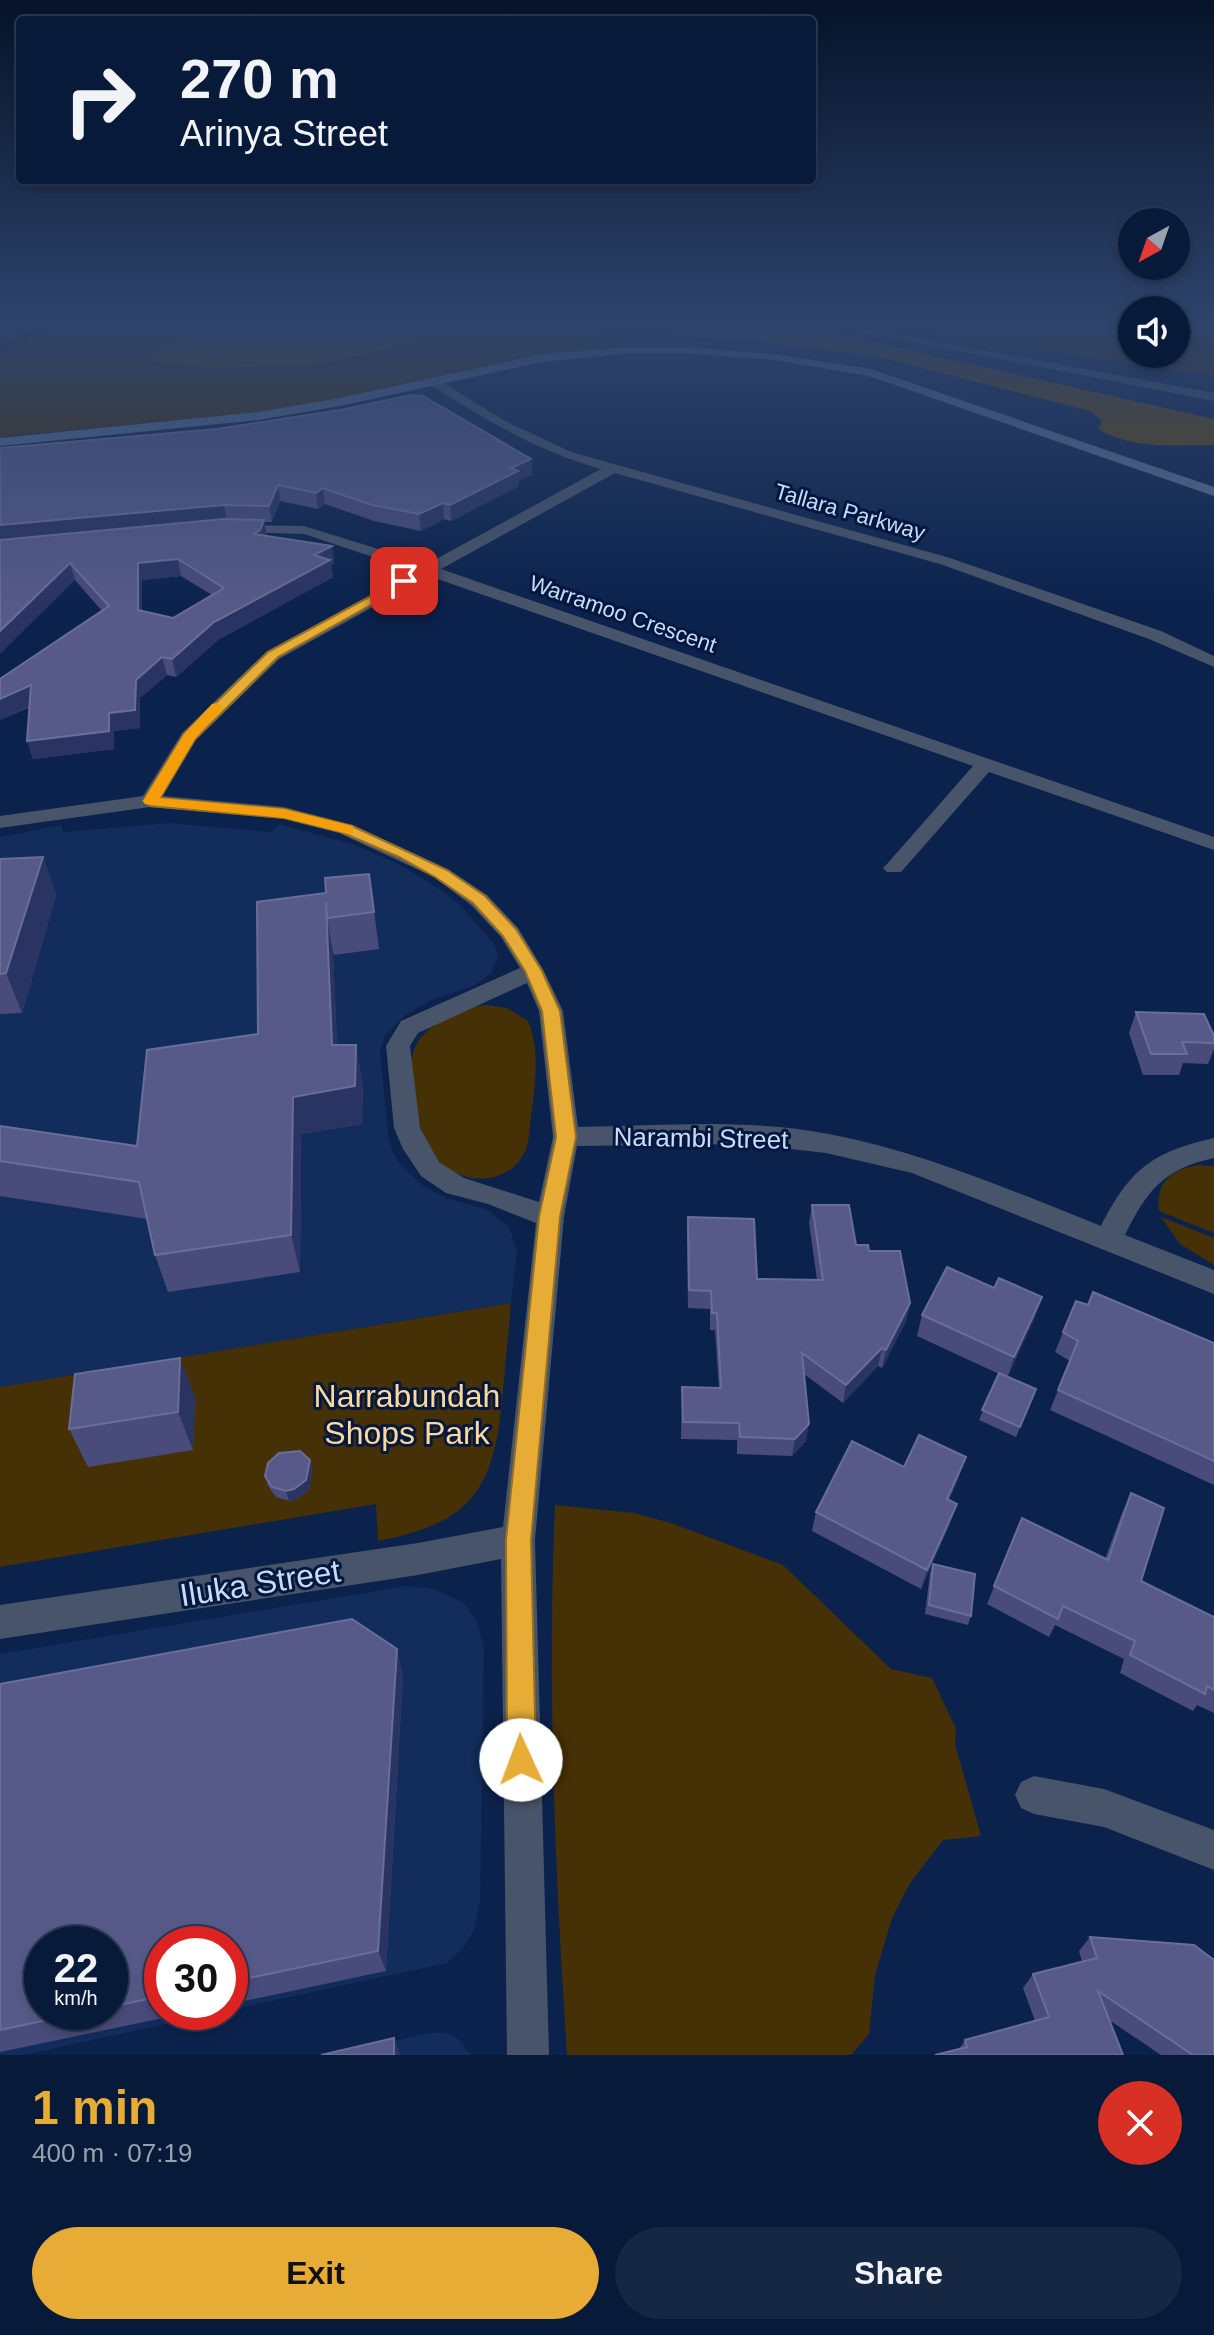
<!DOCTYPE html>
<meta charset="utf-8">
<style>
:root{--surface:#081a39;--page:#162744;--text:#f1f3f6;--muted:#98a1ae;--line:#293853;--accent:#e6ac36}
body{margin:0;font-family:Arial,sans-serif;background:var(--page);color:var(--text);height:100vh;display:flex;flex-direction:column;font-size:30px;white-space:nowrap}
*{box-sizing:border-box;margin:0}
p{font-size:26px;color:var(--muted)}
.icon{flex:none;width:44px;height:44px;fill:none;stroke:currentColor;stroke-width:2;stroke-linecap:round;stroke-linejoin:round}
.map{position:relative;height:2055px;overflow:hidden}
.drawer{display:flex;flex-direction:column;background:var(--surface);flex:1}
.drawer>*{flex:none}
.top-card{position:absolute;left:16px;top:16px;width:800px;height:168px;border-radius:8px;box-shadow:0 4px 12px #0003,0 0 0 2px var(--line);background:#081a39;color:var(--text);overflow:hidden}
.needle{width:52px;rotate:220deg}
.buttons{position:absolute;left:1118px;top:208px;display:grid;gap:16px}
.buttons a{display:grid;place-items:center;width:72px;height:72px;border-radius:50%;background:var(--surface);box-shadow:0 4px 12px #0003,0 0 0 2px var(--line);font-size:40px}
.speed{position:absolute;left:24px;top:1926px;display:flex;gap:16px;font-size:40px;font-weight:700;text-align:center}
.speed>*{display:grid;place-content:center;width:104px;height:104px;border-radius:50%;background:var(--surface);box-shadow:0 4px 12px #0003,0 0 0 2px var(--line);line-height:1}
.speed small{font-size:20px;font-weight:400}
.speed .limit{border:12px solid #d22;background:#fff;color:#111}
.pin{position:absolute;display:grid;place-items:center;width:68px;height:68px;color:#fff;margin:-34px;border-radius:16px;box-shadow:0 4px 12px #0006}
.me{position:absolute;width:88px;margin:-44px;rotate:358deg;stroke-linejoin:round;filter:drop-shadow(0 0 6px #0008)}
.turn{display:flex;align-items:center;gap:28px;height:168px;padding:0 32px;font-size:36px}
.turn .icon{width:104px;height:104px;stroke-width:2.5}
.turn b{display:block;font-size:56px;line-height:68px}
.round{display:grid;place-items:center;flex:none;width:84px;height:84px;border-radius:42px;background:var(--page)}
.head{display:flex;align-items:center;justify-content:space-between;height:136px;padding:0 32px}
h1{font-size:48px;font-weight:700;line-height:60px;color:var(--accent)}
.primary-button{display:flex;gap:16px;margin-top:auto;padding:16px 32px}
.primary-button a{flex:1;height:92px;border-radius:48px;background:var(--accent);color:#111;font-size:32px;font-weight:700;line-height:92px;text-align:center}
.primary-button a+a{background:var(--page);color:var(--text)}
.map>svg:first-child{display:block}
.built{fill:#122d5c;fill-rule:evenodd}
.green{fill:#463106}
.forest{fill:#654807}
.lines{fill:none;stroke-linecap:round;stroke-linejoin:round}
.stream{stroke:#240003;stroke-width:5}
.street{fill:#485469;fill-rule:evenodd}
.secondary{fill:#5b6f8f;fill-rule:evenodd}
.wall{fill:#494b7a;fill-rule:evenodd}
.shaded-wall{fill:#2a3462}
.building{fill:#575a88;stroke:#696e99;stroke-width:2;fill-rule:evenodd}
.route{fill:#e6ac36;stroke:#967023;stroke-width:2}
.slow{fill:#f59e0b}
.labels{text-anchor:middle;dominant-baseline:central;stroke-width:6;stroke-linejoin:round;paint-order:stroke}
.far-street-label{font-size:22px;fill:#cbdbf6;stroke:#031841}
.street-label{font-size:26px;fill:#cbdbf6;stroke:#031841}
.near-park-label{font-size:32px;fill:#fed999;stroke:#031841}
.near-street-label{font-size:32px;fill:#cbdbf6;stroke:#031841}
</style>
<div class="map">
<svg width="1214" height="2055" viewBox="0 0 1214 2055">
<rect width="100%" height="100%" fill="#0b224c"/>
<g class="built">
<path d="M169,823L272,832L278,824L352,844L397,863L441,890L460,905L494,944L498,957L491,973L473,986L429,1001L404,1016L385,1035L380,1052L388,1135L393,1153L400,1164L423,1186L448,1199L486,1209L509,1227L517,1251L511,1303L0,1387V837L62,825L63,832Z"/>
<path d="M406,1586L434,1589L464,1603L478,1624L484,1648L480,1899L474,1930L463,1948L447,1963L433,1966L230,2010V1944H162V2012H222L23,2055H0V1654ZM42,1944H110V2012H42Z"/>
<path d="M430,2033H446L458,2039L471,2055H330Z"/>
</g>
<g class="green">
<path d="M0,325H590L627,348L515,360L351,396L260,412L0,437Z"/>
<path d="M870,325H1132V354H1176V325H1214V376Z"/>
<path d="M486,1005L507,1008L528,1021C543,1055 532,1100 529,1136C523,1187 460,1191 432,1154C420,1138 419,1121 416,1102C414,1087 409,1068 413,1053C420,1026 460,1008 486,1005Z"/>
<path d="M1199,1165L1214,1166V1233L1159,1211C1155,1182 1172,1169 1199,1165Z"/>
<path d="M1161,1217L1214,1238V1265L1180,1244Z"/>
<path d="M511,1303C508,1336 505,1369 502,1401C493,1492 470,1523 378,1541L376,1504L0,1567V1387Z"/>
<path d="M555,1505L634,1513L671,1523L783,1565L891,1669L932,1678L956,1729L955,1744L981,1836L943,1840L910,1883L892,1918L875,1975L869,2034L851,2055H567C555,1872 547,1687 555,1505Z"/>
</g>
<g class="forest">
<path d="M208,325H589L558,333L487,327L426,337L383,350L313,365L210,368L154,361L152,354C168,342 195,339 208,325Z"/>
<path d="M636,325L807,327L1214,419V445C1174,445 1134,450 1098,429L1102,421L1090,411L883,358L751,340L698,337Z"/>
</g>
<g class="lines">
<path class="stream" d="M0,348L47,325"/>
<g class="street">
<path d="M825,325H847L1214,393V401Z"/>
<path d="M433,377L505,421L571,452L950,558L1161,631L1214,656V667L1149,639L940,564L615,473L441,569L1214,837V850L989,772L901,872H887L883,868L887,864L973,766L429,576L279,659L196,740L163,796L284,807L353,825L448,869L487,895L518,928L544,971L563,1011L578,1127C661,1126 747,1118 829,1134C926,1153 1010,1190 1101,1226C1130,1169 1152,1152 1214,1138V1158C1164,1169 1147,1190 1125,1235L1214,1270V1294L912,1173L826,1153L747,1144L577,1146L564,1217L535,1540L549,2055H507L501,1559L418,1575L0,1639V1605L418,1543L503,1527L536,1223L488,1204L446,1193L421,1176L403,1149L394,1128L386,1046L401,1021L520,968L501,937L471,905L434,877L339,833L284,819L150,807L0,828V816L143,796L182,733L267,651L415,571L304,534L233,532L226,528L228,525L304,526L427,564L601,469C537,451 484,419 429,384L427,381ZM527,983L539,1011L553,1137L539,1202L464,1178L439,1162L420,1128L410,1046L418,1033Z"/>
<path d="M1034,1776L1104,1789L1214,1830V1870L1104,1827L1034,1814L1021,1808L1015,1795L1021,1782Z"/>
</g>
<path class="secondary" d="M631,347H684L774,354L871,369L1214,487V496L869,376L774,360L684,353H631L542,362L340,406L258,420L0,446V438L258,412L340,398L542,354Z"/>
</g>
<g class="wall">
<path d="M0,448L531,459L532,474L519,481V486L451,521L444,519L421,531L374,521L325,504L318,509L280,501L272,522H264L267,536L332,546L334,563L331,565L333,577L218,640L176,677L167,675L140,698V728L114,731V749L33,759L27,741L30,707L0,720L102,611L75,580ZM181,576L212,595L173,618L142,611V580Z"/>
<path d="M43,857L56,895L22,1013L0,1014V859Z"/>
<path d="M257,902L374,911L379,949L334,955L333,952L337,1045L363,1083L362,1124L301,1134L300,1272L168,1292L155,1255L147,1219L0,1196V1126L137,1146L258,1034Z"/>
<path d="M1136,1012L1214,1036V1049L1208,1064L1183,1063L1179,1075H1143L1129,1033Z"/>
<path d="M812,1205L856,1245L869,1251L910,1303L906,1321L882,1368L878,1366L843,1403L804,1374L806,1441L792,1456L737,1454V1440L681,1439L682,1387L719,1388L715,1330H710V1309L688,1308L687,1235L688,1217L757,1279L817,1280L809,1223Z"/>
<path d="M1088,1305L1214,1343V1485L1050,1410L1070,1361L1055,1352L1063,1332Z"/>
<path d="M922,1315L1035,1317L1008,1376L1036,1389L1016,1437L979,1420L999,1374L917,1336Z"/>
<path d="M195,1397L193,1450L88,1467L69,1429Z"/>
<path d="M310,1460L312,1470L309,1490L297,1499L289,1501L276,1497L268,1486L265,1476Z"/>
<path d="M904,1467L959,1477L949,1500L950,1523L921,1589L812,1531L816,1512Z"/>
<path d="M1131,1493L1141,1581L1213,1617L1214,1614V1713L1197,1705L1193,1711L1120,1673L1124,1659L1055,1625L1049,1637L987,1604L1022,1518L1105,1559L1122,1513Z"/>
<path d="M933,1564L971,1616L968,1625L925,1614L930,1573Z"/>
<path d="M403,1675L386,1971L230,2004V1944H162V2012H192L0,2052V1684ZM110,1944V2012H42Z"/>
<path d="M1090,1937L1214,1958V2055H1161L1109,2020L959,2049L965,2040L1035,2021L1023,1988L1033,1974L1082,1962L1079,1951Z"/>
</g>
<g class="shaded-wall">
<path d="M531,459L532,474L519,481V486L451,521L450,505L511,468Z"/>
<path d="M278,485L280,501L272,522L269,506Z"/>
<path d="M323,488L325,504L318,509L316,493Z"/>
<path d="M443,503L444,519L421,531L419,514Z"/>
<path d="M224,505L227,521L0,542V525Z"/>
<path d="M264,520L267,536L254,534Z"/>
<path d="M332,546L334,563L331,565L333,577L218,640L176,677L172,659L214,622L314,555Z"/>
<path d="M178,559L181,576L142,580V627L138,610V563Z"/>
<path d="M70,563L75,580L0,654V631Z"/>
<path d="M162,657L167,675L140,698V728L114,731V749L33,759L27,741L109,713L136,680Z"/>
<path d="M31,685L37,703L0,720V699Z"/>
<path d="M43,857L56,895L22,1013L6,973Z"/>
<path d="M327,918L333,952L339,1082L332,1045Z"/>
<path d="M356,1045L363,1083L362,1124L301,1134L300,1272L291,1235L293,1097Z"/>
<path d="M1042,1297L1035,1317L1007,1378L1014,1357Z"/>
<path d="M910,1303L906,1321L882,1368L886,1350Z"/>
<path d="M882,1348L878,1366L843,1403L846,1385Z"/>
<path d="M180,1358L195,1397L193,1450L178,1412Z"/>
<path d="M809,1424L806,1441L792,1456L795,1439Z"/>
<path d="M966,1457L959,1477L940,1518L947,1499Z"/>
<path d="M310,1460L312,1470L309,1490L297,1499L289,1501L286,1491Z"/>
<path d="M957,1504L950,1523L921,1589L927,1570Z"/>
<path d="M397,1649L403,1675L386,1971L378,1951Z"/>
<path d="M394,2038L401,2055H394Z"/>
</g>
<g class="building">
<path d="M411,395L423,396L531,459L511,468L518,471L450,505L443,503L419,514L372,505L323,488L316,493L278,485L269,506L224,505L0,525V448L217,429L340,410Z"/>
<path d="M224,519L264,520L260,530L254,534L332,546L314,555L330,560L214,622L172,659L162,657L136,680L135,710L109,713V731L27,741L31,685L0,699V679L109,606L70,563L0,631V540ZM178,559L224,588L173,618L138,610V563Z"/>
<path d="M43,857L6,973L0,974V859Z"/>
<path d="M369,874L374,912L327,918L326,902L332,1045H356L355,1086L293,1097L291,1235L155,1255L139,1182L0,1161V1126L137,1146L147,1050L258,1034L257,902L326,893L325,878Z"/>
<path d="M1136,1012L1204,1014L1214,1036V1043L1182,1042L1187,1054H1151Z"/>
<path d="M812,1205H849L856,1245H868L869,1251H900L910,1303L886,1350L882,1348L846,1385L802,1353L809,1424L795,1439L740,1437L739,1423L683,1422L682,1387L721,1388L717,1313H712L711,1291L689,1290L688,1217L754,1219L757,1279L823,1280Z"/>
<path d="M947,1267L994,1288L999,1278L1042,1297L1014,1357L922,1315Z"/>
<path d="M1093,1292L1214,1343V1461L1058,1390L1078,1341L1063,1332L1076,1301L1088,1305Z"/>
<path d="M180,1358L178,1412L69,1429L75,1374Z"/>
<path d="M999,1373L1036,1389L1020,1427L982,1410Z"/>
<path d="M919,1435L966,1457L947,1499L957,1504L927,1570L816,1512L852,1441L904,1467Z"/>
<path d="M300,1451L310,1460L306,1480L294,1489L286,1491L272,1487L265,1476L268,1463L279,1453Z"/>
<path d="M1131,1493L1164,1508L1141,1581L1214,1617V1690L1207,1686L1205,1694L1130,1655L1135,1641L1063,1606L1058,1619L994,1586L1022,1518L1108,1560Z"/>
<path d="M933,1564L975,1574L971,1616L929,1605Z"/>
<path d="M352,1619L397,1649L378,1951L230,1982V1944H162V1996L110,2007V1944H42V2012H85L0,2030V1684Z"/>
<path d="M1090,1937L1194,1945L1214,1960V2055H1193L1098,1991L1123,2055H935L967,2047L965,2040L1049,2017L1033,1974L1097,1958Z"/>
<path d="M394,2038V2055H321Z"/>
</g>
<linearGradient id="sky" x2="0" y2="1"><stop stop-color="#06132a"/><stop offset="0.53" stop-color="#2e446c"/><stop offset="1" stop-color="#2e446c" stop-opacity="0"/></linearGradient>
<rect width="1214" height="612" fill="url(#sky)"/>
<path class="route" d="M404,578L410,581L408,584L278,657L195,739L160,798L284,809L352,826L447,870L485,896L516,929L542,971L560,1011L576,1137L560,1217L531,1540L536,1760L531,1770L521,1775L511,1770L507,1760L506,1540L539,1217L556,1137L542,1011L525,971L503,936L473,903L435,877L399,857L341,832L284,818L150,806L143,801L184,734L268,652Z"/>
<path class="slow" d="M217,703L223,707L195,739L160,798L284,809L353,826V833L348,834L284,818L145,804L143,801L184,734L212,704Z"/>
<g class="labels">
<g class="far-street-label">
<text transform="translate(850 512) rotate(16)">Tallara Parkway</text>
<text transform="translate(623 614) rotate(19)">Warramoo Crescent</text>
</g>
<g class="street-label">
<text transform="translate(701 1138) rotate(1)">Narambi Street</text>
</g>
<g class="near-park-label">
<text x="407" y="1396">Narrabundah<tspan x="407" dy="37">Shops Park</tspan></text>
</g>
<g class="near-street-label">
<text transform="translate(260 1583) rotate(-9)">Iluka Street</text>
</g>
</g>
</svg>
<div class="buttons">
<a><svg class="needle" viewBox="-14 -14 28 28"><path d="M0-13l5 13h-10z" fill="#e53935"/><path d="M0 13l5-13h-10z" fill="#98a1ae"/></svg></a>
<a><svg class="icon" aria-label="sound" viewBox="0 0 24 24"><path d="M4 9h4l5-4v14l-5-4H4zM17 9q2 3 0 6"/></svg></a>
</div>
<div class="speed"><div>22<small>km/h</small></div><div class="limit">30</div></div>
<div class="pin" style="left:404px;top:581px;background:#d93025"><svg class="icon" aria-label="arrive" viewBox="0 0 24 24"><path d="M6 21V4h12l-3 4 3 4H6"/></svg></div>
<svg class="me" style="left:521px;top:1760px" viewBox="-20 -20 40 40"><circle r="19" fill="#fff"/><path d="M0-13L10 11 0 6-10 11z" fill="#e6ac36"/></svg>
<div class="top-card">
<div class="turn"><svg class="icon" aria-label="right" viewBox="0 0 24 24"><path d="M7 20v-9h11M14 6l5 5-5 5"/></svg><div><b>270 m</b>Arinya Street</div></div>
</div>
</div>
<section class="drawer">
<div class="head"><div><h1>1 min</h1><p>400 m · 07:19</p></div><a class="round" style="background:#d93025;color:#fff"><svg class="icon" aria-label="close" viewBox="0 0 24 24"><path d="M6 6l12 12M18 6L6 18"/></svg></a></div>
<div class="primary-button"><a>Exit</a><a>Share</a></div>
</section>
